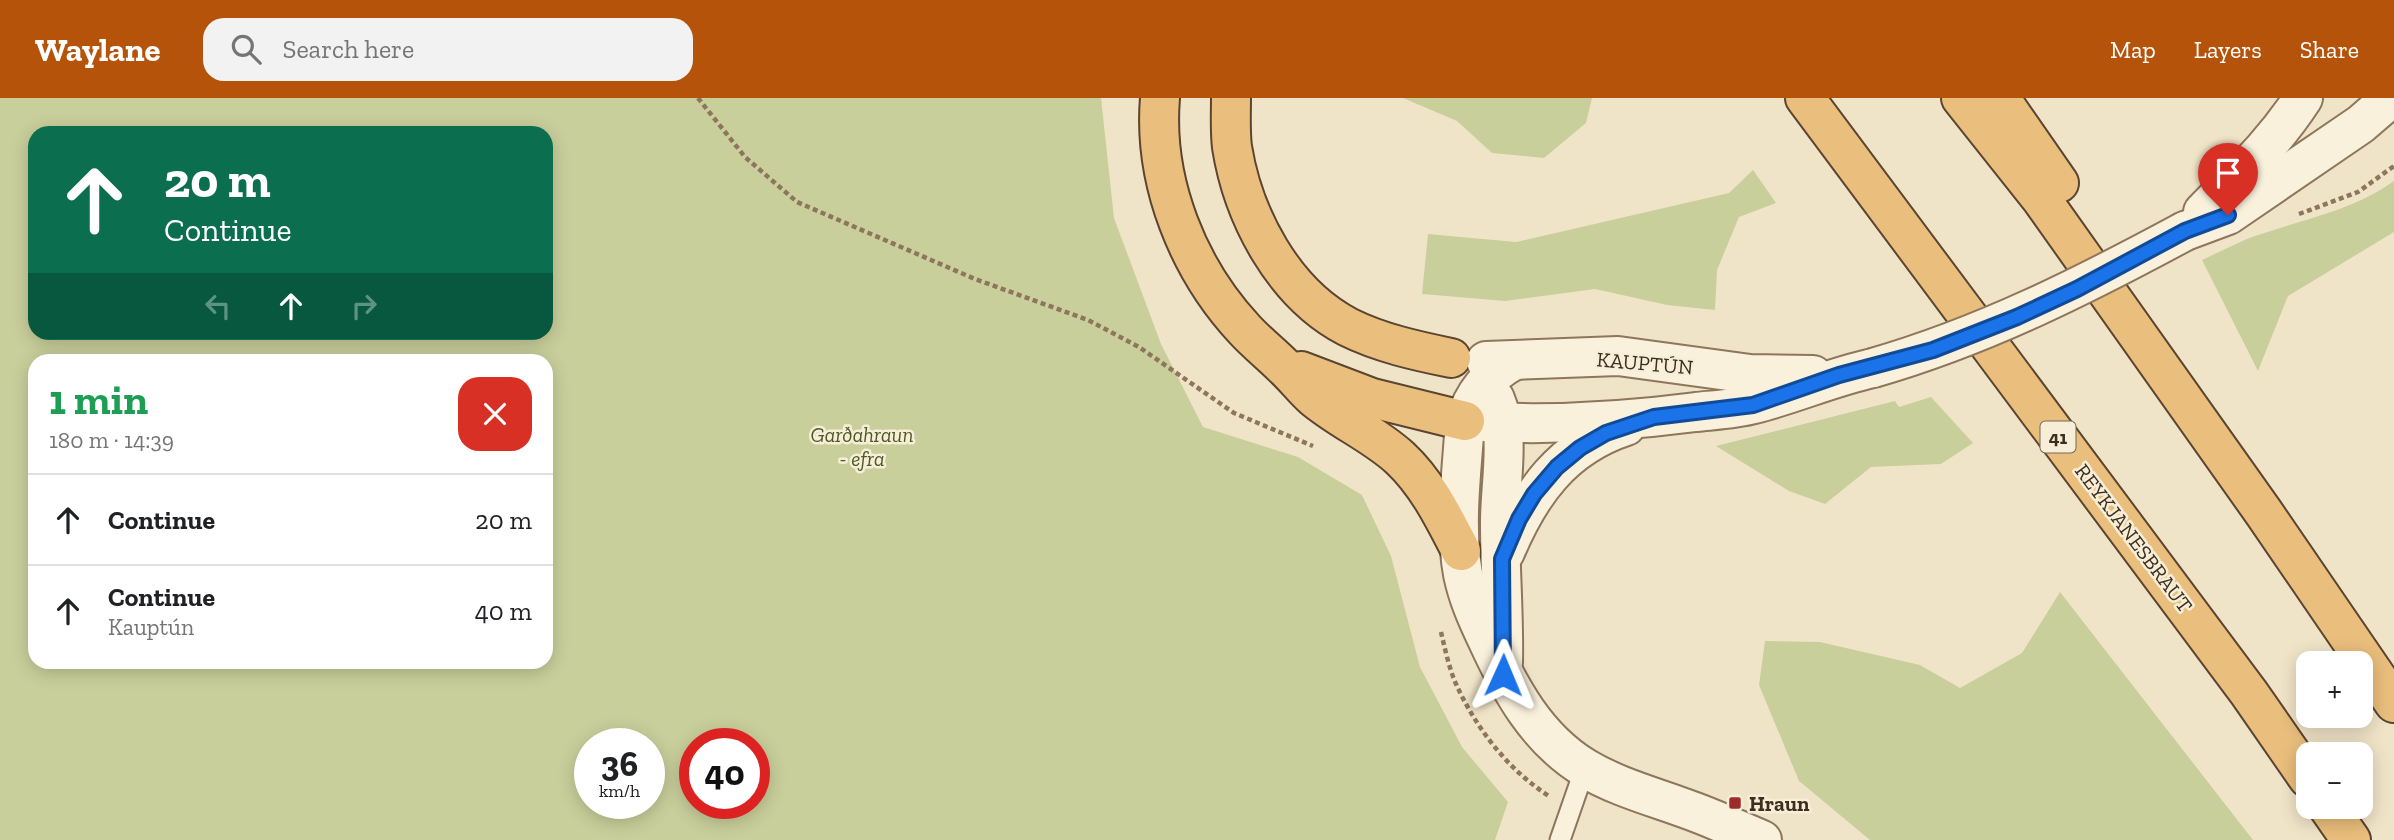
<!DOCTYPE html>
<meta charset="utf-8">
<style>
:root{--surface:#fff;--page:#f2f2f2;--text:#202124;--muted:#757577;--line:#e0e0e0;--accent:#b45309}
body{margin:0;font-family:"Zilla Slab",serif;background:var(--page);color:var(--text);height:100vh;display:flex;flex-direction:column;font-size:26px;white-space:nowrap}
*{box-sizing:border-box;margin:0}
p{font-size:23px;color:var(--muted)}
.icon{flex:none;width:38px;height:38px;fill:none;stroke:currentColor;stroke-width:2;stroke-linecap:round;stroke-linejoin:round}
.map{position:relative;flex:1;overflow:hidden}
.drawer{position:absolute;left:28px;top:256px;width:525px;height:315px;display:flex;flex-direction:column;background:var(--surface);border-radius:21px;box-shadow:0 4px 18px #0003}
.drawer>*{flex:none}
.hud{position:absolute;left:28px;top:28px;width:525px;height:214px;border-radius:21px;box-shadow:0 4px 18px #0003;background:#0b6e4f;color:#fff;overflow:hidden}
.tools{position:absolute;left:2296px;top:553px;display:grid;gap:14px}
.tools a{display:grid;place-items:center;width:77px;height:77px;border-radius:14px;background:var(--surface);box-shadow:0 4px 18px #0003;font-size:35px}
.speed{position:absolute;left:574px;top:630px;display:flex;gap:14px;font-size:35px;font-weight:700;text-align:center}
.speed>*{display:grid;place-content:center;width:91px;height:91px;border-radius:50%;background:var(--surface);box-shadow:0 4px 18px #0003;line-height:1}
.speed small{font-size:18px;font-weight:400}
.speed .limit{border:10px solid #d22;background:#fff;color:#111}
.pin{position:absolute;display:grid;place-items:center;width:60px;height:60px;color:#fff;margin:-72px -30px;border-radius:50% 50% 50% 0;rotate:-45deg;box-shadow:0 0 7px #0007}
.pin .icon{rotate:45deg}
.me{position:absolute;width:77px;margin:-38px;rotate:1deg;stroke-linejoin:round;filter:drop-shadow(0 0 5px #0008)}
.turn{display:flex;align-items:center;gap:24px;height:147px;padding:0 21px;font-size:32px}
.turn .icon{width:91px;height:91px;stroke-width:2.5}
.turn b{display:block;font-size:49px;line-height:60px}
.lanes{display:flex;align-items:center;height:66px;padding:0 21px;background:#0003;justify-content:center;gap:35px;direction:ltr}
.lanes .off{opacity:.35}
.round{display:grid;place-items:center;flex:none;width:74px;height:74px;border-radius:21px;background:var(--page)}
.overview{display:flex;align-items:center;justify-content:space-between;height:119px;padding:0 21px}
h1{font-size:42px;font-weight:800;line-height:52px;color:#1e9e55}
ul{padding:0;list-style:none}
li{display:flex;align-items:center;gap:21px;height:91px;padding:0 21px;border-top:2px solid var(--line)}
li div{flex:1}
li b{display:block;font-size:26px}
li em{font-style:normal}
header{display:flex;align-items:center;gap:42px;box-sizing:border-box;height:98px;padding:0 35px;background:var(--accent);color:#fff}
header strong{font-size:33px}
nav{display:flex;gap:38px;margin-inline-start:auto;font-size:24px}
.search{width:490px;height:63px;background:var(--page);display:flex;align-items:center;gap:18px;box-sizing:border-box;padding:0 24px;border-radius:21px;color:var(--muted);font-size:26px}
.map>svg:first-child{display:block}
.green{fill:#c9cf9b;fill-rule:evenodd}
.lines{fill:none;stroke-linecap:round;stroke-linejoin:round}
.service-casing{stroke:#8d765c;stroke-width:23}
.tertiary-casing{stroke:#8d765c;stroke-width:42}
.trunk-casing{stroke:#5b4430;stroke-width:42}
.path{stroke:#8d765c;stroke-width:4.5;stroke-dasharray:5 3.5;stroke-linecap:butt}
.service{stroke:#faf1dc;stroke-width:19}
.tertiary{stroke:#faf1dc;stroke-width:38}
.trunk{stroke:#eabe7c;stroke-width:38}
.tertiary-bridge-casing{stroke:#8d765c;stroke-width:42;stroke-linecap:butt}
.tertiary-bridge{stroke:#faf1dc;stroke-width:38}
.route-casing{stroke:#114b97;stroke-width:18}
.route{stroke:#1a73e8;stroke-width:12}
.poi-dot{fill:#9e2a2b;stroke:#f7eed8;stroke-width:2.5}
.labels{text-anchor:middle;dominant-baseline:central;stroke-width:5;stroke-linejoin:round;paint-order:stroke}
.shield{fill:#f7eed8;stroke:#756857;stroke-width:2}
.shield-label{font-size:19px;font-weight:bold;fill:#3d2e20}
.street-label{font-size:21px;fill:#3d2e20;stroke:#f7eed8}
.park-label{font-size:21px;font-style:italic;fill:#4d5a26;stroke:#f7eed8}
.poi-label{font-size:21px;font-weight:bold;fill:#3d2e20;stroke:#f7eed8;text-anchor:start}
</style>
<header>
<strong>Waylane</strong>
<div class="search"><svg class="icon" aria-label="search" viewBox="0 0 24 24"><circle cx="10" cy="10" r="6"/><path d="M15 15l6 6"/></svg>Search here</div>
<nav><a>Map</a><a>Layers</a><a>Share</a></nav>
</header>
<div class="map">
<svg width="2394" height="742" viewBox="0 0 2394 742">
<rect width="100%" height="100%" fill="#f0e4c8"/>
<g class="green">
<path d="M0,0H1101L1114,120L1161,246L1203,329L1298,359L1362,397L1391,458L1420,569L1462,649L1508,704L1495,742H0ZM546,35V234H35V35ZM546,262V564H35V262ZM590,646H649V705H590ZM695,646H754V705H695Z"/>
<path d="M1403,0H1592L1586,25L1544,60L1492,55L1457,23Z"/>
<path d="M1753,72L1776,105L1739,119L1717,172L1715,212L1667,207L1595,191L1505,203L1422,196L1428,136L1516,144L1729,95Z"/>
<path d="M2394,83V134L2288,198L2258,273L2202,162C2217,155 2231,148 2247,141C2297,122 2349,115 2394,83Z"/>
<path d="M1931,299L1973,345L1941,366L1871,369L1825,406L1789,393L1716,348L1895,303L1899,309Z"/>
<path d="M2060,494L2253,742H1870L1799,683L1759,587L1765,543L1820,544L1920,567L1960,590L2022,555Z"/>
</g>
<g class="lines">
<defs>
<path id="service" d="M1560,742L1585,670"/>
<g id="tertiary">
<path d="M2203,114C2241,75 2273,46 2303,0"/>
<path d="M2185,133L2228,117L2361,26L2391,0"/>
<path d="M1486,263L1618,258L1750,276L1813,277"/>
<path d="M1513,263C1488,277 1473,296 1465,323C1462,373 1454,427 1463,476C1468,500 1477,520 1487,541C1510,591 1536,640 1585,670C1615,688 1651,698 1684,710C1710,719 1736,731 1762,742"/>
<path d="M1495,301C1511,338 1500,384 1500,424C1500,471 1504,517 1503,564"/>
<path d="M1465,323C1542,328 1619,324 1696,314C1715,312 1736,311 1754,306C1794,296 1832,279 1873,270"/>
<path d="M1505,454C1530,395 1562,349 1626,328"/>
</g>
<g id="trunk">
<path d="M1160,0C1153,84 1188,171 1245,232C1257,245 1271,256 1284,269C1294,278 1303,290 1313,299C1340,322 1374,336 1400,360C1427,385 1444,420 1461,453"/>
<path d="M1231,0C1231,16 1230,33 1232,49C1243,118 1283,195 1348,229C1380,245 1417,253 1451,260"/>
<path d="M1805,0L2249,595L2308,680"/>
<path d="M1961,0L2042,102L2264,415L2394,605"/>
<path d="M2000,0L2059,85"/>
<path d="M1301,273L1372,300L1465,323"/>
<path d="M2328,709L2351,742"/>
</g>
</defs>
<use href="#service" class="service-casing"/>
<use href="#tertiary" class="tertiary-casing"/>
<use href="#trunk" class="trunk-casing"/>
<g class="path">
<path d="M698,0L745,59L797,104L975,181L1088,222L1139,249L1234,315L1313,348"/>
<path d="M2299,116L2358,94L2394,68"/>
<path d="M1441,534C1445,551 1449,570 1456,586C1476,630 1508,672 1549,698"/>
</g>
<use href="#service" class="service"/>
<use href="#tertiary" class="tertiary"/>
<use href="#trunk" class="trunk"/>
<defs>
<path id="tertiary-bridge" d="M1873,270C1984,238 2083,188 2185,133"/>
</defs>
<use href="#tertiary-bridge" class="tertiary-bridge-casing"/>
<use href="#tertiary-bridge" class="tertiary-bridge"/>
</g>
<g class="lines">
<defs>
<path id="route" d="M1503,577L1502,461L1519,421L1534,396L1557,369L1580,350L1606,335L1654,319L1753,307L1839,277L1933,252L2017,219L2077,191L2185,133L2228,117"/>
</defs>
<use href="#route" class="route-casing"/>
<use href="#route" class="route"/>
</g>
<rect class="poi-dot" x="1728" y="698" width="14" height="14" rx="3.5"/>
<g class="labels">
<rect class="shield" x="2040.5" y="323.5" width="35" height="31" rx="5"/>
<g class="shield-label">
<text x="2058" y="339">41</text>
</g>
<g class="street-label">
<text transform="translate(1645 265) rotate(5)">KAUPTÚN</text>
<text transform="translate(2134 440) rotate(53)">REYKJANESBRAUT</text>
</g>
<g class="park-label">
<text x="862" y="336">Garðahraun<tspan x="862" dy="24">- efra</tspan></text>
</g>
<g class="poi-label">
<text x="1749" y="705">Hraun</text>
</g>
</g>
</svg>
<div class="tools">
<a>+</a>
<a>−</a>
</div>
<div class="speed"><div>36<small>km/h</small></div><div class="limit">40</div></div>
<div class="pin" style="left:2228px;top:117px;background:#d93025"><svg class="icon" aria-label="arrive" viewBox="0 0 24 24"><path d="M6 21V4h12l-3 4 3 4H6"/></svg></div>
<svg class="me" style="left:1503px;top:577px" viewBox="-20 -20 40 40"><path d="M0-17L14 15 0 8-14 15z" fill="#1a73e8" stroke="#fff" stroke-width="4"/></svg>
<div class="hud">
<div class="turn"><svg class="icon" aria-label="ahead" viewBox="0 0 24 24"><path d="M12 20V5M6 11l6-6 6 6"/></svg><div><b>20 m</b>Continue</div></div>
<div class="lanes"><svg class="icon off" aria-label="left" viewBox="0 0 24 24"><path d="M17 20v-9H6M10 6l-5 5 5 5"/></svg><svg class="icon" aria-label="ahead" viewBox="0 0 24 24"><path d="M12 20V5M6 11l6-6 6 6"/></svg><svg class="icon off" aria-label="right" viewBox="0 0 24 24"><path d="M7 20v-9h11M14 6l5 5-5 5"/></svg></div>
</div>
<section class="drawer">
<div class="overview"><div><h1>1 min</h1><p>180 m · 14:39</p></div><a class="round" style="background:#d93025;color:#fff"><svg class="icon" aria-label="close" viewBox="0 0 24 24"><path d="M6 6l12 12M18 6L6 18"/></svg></a></div>
<ul>
<li><svg class="icon" aria-label="ahead" viewBox="0 0 24 24"><path d="M12 20V5M6 11l6-6 6 6"/></svg><div><b>Continue</b></div><em>20 m</em></li>
<li><svg class="icon" aria-label="ahead" viewBox="0 0 24 24"><path d="M12 20V5M6 11l6-6 6 6"/></svg><div><b>Continue</b><p>Kauptún</p></div><em>40 m</em></li>
</ul>
</section>
</div>
